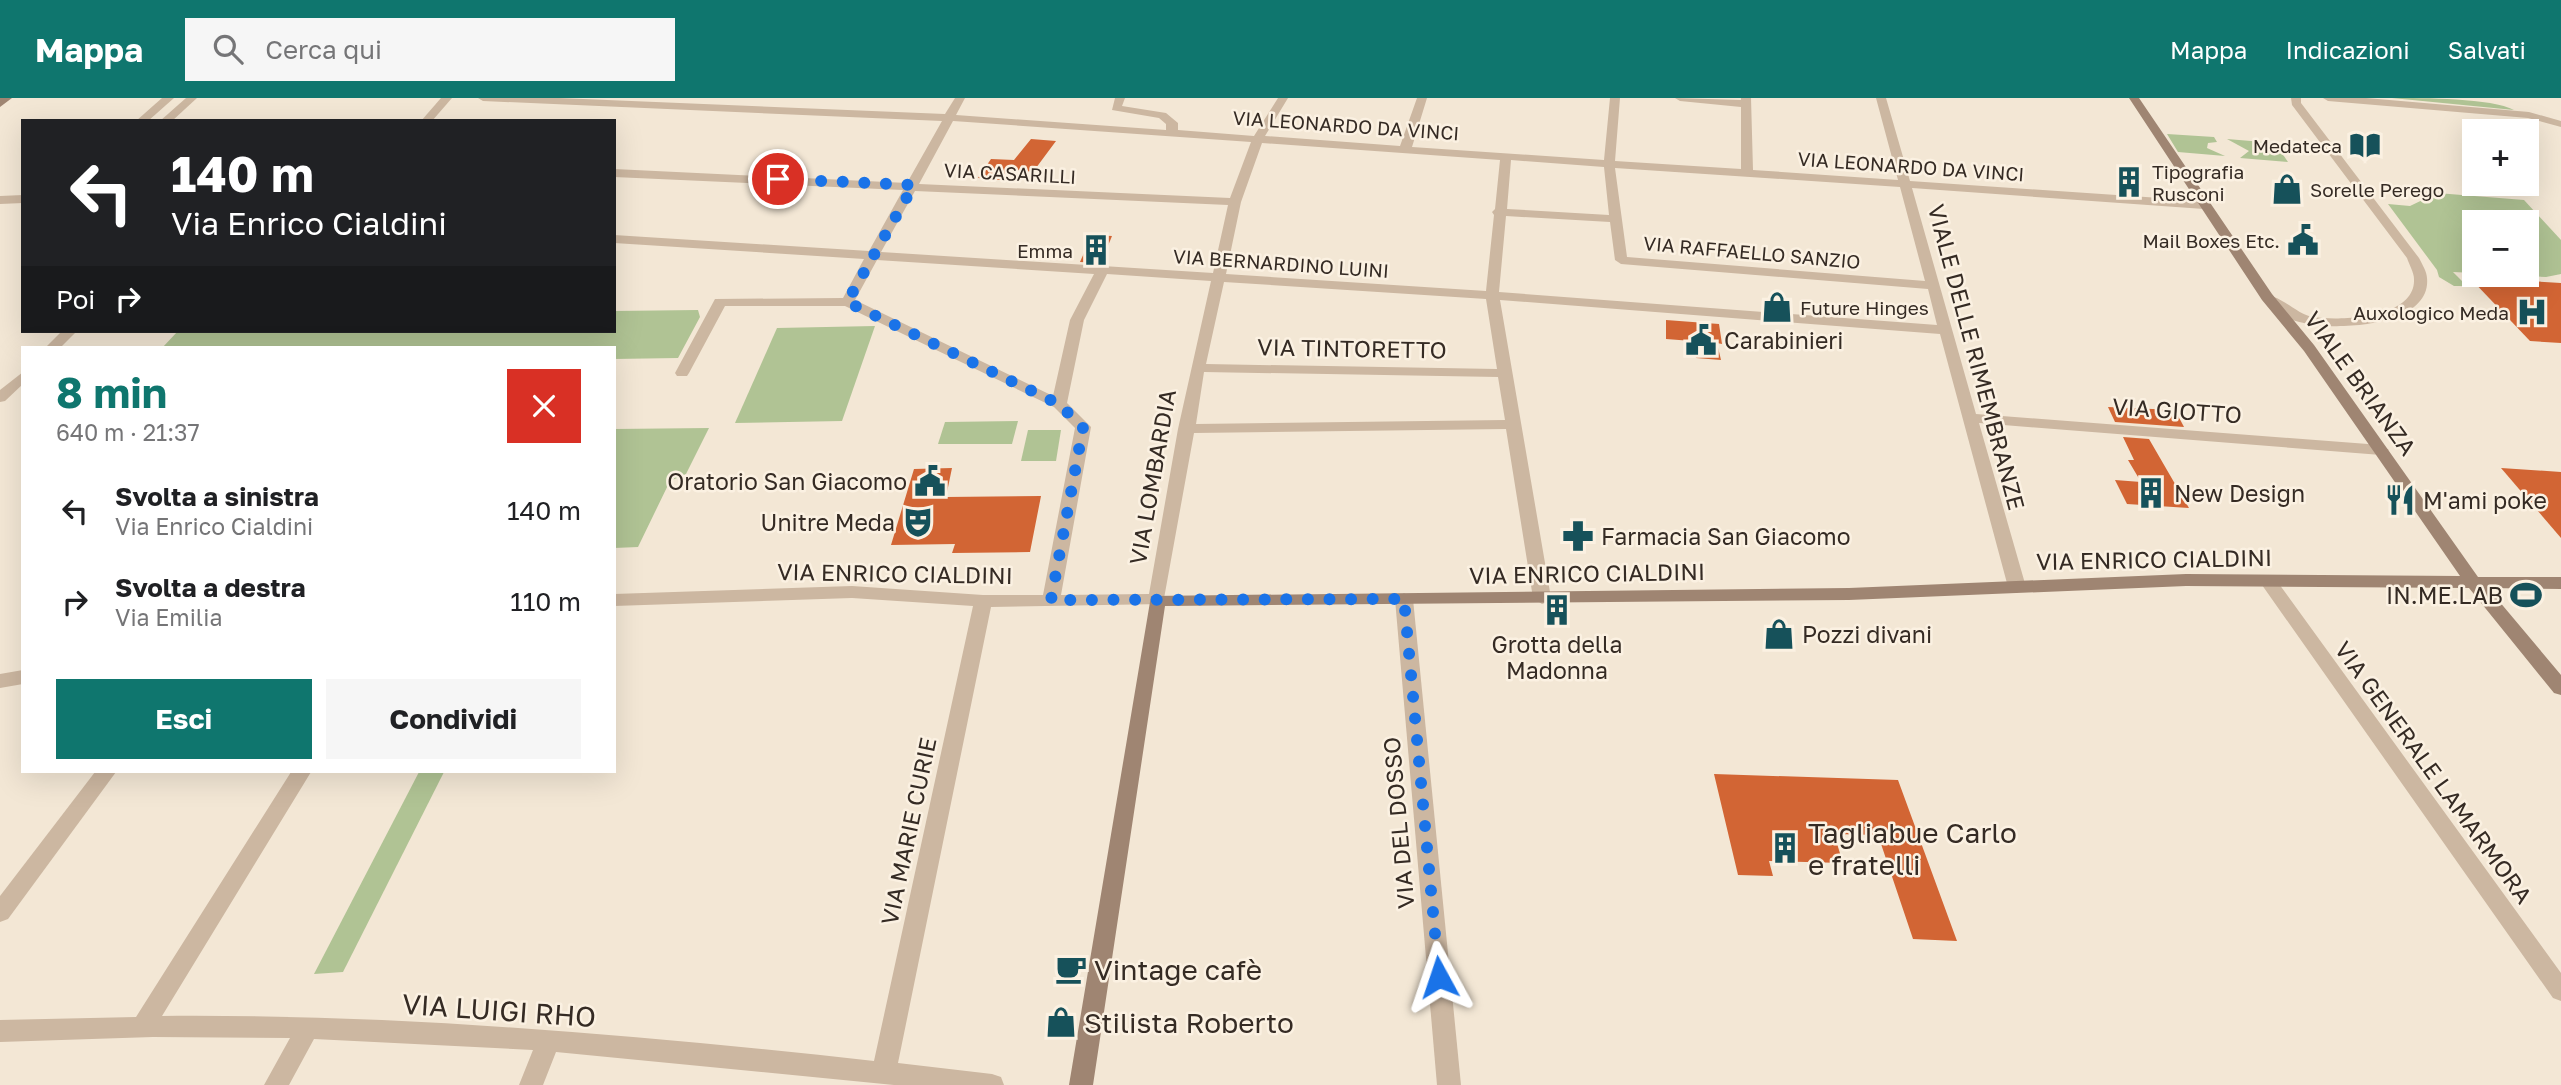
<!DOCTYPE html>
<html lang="it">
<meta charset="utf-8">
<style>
:root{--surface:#fff;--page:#f6f6f6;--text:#202124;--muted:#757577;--accent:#0f766e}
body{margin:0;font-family:"Golos Text",sans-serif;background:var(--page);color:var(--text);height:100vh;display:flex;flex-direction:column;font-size:26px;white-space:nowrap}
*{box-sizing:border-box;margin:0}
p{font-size:23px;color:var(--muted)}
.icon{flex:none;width:38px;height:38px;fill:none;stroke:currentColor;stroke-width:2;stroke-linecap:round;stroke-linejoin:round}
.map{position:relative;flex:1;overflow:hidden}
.drawer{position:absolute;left:21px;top:248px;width:595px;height:427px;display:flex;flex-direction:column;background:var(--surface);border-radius:0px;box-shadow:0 7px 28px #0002}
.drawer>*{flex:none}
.hud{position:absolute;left:21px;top:21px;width:595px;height:214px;border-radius:0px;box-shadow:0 7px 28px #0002;background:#202124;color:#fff;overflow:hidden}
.fabs{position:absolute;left:2462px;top:21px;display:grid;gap:14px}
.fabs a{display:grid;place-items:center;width:77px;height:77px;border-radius:0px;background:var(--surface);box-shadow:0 7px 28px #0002;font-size:35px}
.pin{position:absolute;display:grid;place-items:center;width:60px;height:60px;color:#fff;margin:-30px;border:4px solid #fff;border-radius:50%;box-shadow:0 2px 7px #0007}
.me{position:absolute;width:77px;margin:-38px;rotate:355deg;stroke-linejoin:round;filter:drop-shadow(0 0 5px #0008)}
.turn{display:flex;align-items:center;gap:24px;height:147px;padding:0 35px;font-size:32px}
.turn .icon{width:91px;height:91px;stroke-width:2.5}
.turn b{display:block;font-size:49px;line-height:60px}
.then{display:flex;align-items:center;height:66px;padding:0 35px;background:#0003;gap:14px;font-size:26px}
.round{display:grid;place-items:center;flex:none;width:74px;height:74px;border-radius:0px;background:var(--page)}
.summary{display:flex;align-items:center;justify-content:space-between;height:119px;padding:0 35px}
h1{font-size:42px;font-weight:700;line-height:52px;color:var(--accent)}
.primary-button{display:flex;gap:14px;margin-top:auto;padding:14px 35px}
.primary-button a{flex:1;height:80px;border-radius:0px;background:var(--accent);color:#fff;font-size:28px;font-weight:700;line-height:80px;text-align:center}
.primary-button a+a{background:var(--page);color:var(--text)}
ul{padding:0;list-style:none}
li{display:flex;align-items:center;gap:21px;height:91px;padding:0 35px}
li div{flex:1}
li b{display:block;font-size:26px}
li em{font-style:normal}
header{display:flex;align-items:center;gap:42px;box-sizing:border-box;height:98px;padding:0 35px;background:var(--accent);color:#fff}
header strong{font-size:33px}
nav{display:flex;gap:38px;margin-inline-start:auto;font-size:24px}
.search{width:490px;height:63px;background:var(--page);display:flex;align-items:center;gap:18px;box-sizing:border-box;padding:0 24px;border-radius:0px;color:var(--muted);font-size:26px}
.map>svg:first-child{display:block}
.green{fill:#b0c394}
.building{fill:#d26534}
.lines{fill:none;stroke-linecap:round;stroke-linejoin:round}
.street{fill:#ccb7a1;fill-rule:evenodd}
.secondary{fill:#9f8572;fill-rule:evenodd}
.route{stroke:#1a73e8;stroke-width:12;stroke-dasharray:0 21.6}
.labels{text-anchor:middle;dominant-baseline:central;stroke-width:5;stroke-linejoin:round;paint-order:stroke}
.far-street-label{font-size:19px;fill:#352b24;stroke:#fbf1e2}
.far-poi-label{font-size:19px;fill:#352b24;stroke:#fbf1e2;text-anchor:end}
.poi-label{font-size:23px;fill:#352b24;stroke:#fbf1e2;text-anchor:start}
.street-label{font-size:23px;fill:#352b24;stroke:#fbf1e2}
.near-poi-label{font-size:28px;fill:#352b24;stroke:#fbf1e2;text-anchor:start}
.near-street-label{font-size:28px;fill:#352b24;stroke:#fbf1e2}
</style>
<header>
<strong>Mappa</strong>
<div class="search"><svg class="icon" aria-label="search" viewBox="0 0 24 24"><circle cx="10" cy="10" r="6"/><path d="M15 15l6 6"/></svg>Cerca qui</div>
<nav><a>Mappa</a><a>Indicazioni</a><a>Salvati</a></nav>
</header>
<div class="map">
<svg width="2561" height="987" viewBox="0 0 2561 987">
<rect width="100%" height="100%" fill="#f3e7d5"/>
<g class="green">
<path d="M2392,0C2423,0 2492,0 2514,12Z"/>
<path d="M2167,36L2214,39L2217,44L2208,45L2207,50L2225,58L2178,54Z"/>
<path d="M2227,41L2275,45L2288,64L2240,60L2249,53Z"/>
<path d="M2437,95L2524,102L2561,142V176L2546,179L2510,177H2527V124H2474V175L2453,174L2467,188H2454L2439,179L2437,172L2388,106L2410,108Z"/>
<path d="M698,212L700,219L678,260L614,261V250H162L178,233H614V213Z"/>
<path d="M875,228L842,323L735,325L777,230Z"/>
<path d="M1018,323L1012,346H938L945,324Z"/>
<path d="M709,330L686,376L670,383L638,449L614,450V331Z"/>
<path d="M1028,332H1061L1056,363H1021Z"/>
<path d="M419,674H444L343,874L314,876Z"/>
</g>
<g class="building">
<path d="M1031,41L1056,43L1033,74L1008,71L1002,82L978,80L991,61L1014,62Z"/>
<path d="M1092,137L1112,138L1101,165L1080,164Z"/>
<path d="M2469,179L2561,185V245L2530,243Z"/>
<path d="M1666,222L1719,226L1722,246L1717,245L1721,262L1696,260L1692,243L1666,241Z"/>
<path d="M2108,309L2175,312L2184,329L2115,324Z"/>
<path d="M2123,339L2149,341L2189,410L2127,406L2115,382L2141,384L2128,362H2134Z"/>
<path d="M952,370L946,399L1041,398L1030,454L952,455L955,446L891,447L914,371Z"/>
<path d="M2501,370L2561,374V440Z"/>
<path d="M1714,676L1898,682L1957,843L1913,841L1878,737L1834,736L1843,765L1769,763L1773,778L1738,777Z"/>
</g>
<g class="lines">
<g class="street">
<path d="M162,0H174L148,23H136Z"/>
<path d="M186,0H197L172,23H160Z"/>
<path d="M441,0H452L432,23H421Z"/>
<path d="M478,0H559L945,16L955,0H965L956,17L1166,32V26L1159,20L1112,12L1115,0H1125L1122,8L1166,15L1178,25V32L1254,38L1278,0H1288L1265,38L1400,48L1417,0H1427L1412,49L1604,62L1610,0H1620L1615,63L1741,71V9L1680,3L1675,0L1741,2V0H1751L1753,72L1898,82L1876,0H1886L1910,83L2204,103L2210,107L2204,111L1912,90L1976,316L2381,347L2389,352L2381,357L1979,325L2026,489L2017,495L2008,489L1940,236L1500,202L1551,500L1548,504L1542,506L1533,500L1506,331L1194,335L1163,506L991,509L898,965L992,976L1001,979L1004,987H894L556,954L543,987H519L533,952L314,941L289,987H264L290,940L153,939L0,944V922L136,919L291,674H311L162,918C400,916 638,937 874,963L973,508L852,500L614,508V496L852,488L983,497H1043L1075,330L1054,309L845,208H725L689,275L687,278H677L675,275L715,201L843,200L864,161L614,145V137L869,153L903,92L614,79V71L907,85L942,23L483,3ZM953,23L1251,44L1230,100L919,86ZM1262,45L1500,62L1495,111L1492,114L1494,117L1486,193L1226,176L1241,104ZM1511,62L1604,69L1609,117L1507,111ZM1615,70L1900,89L1925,183L1627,159ZM915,93L1228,107L1213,175L881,154ZM1506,118L1610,124L1615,162L1621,166L1928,191L1937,227L1499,194ZM877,162L1094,176L1070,222L1053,298L855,202ZM1107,176L1211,183L1178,331L1149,496L1061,497L1091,329L1067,305L1084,222ZM1224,184L1486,201L1497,271L1206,266ZM1204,274L1498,279L1505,322L1196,326Z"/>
<path d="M2291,0H2301V5L2419,160C2422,166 2427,174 2427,180C2432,229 2335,233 2304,225C2288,222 2273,213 2262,201L2264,198C2279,195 2296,216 2313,219C2339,223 2416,221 2414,181C2414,175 2409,166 2407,160L2292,7Z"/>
<path d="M2323,0H2366L2529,14L2561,23V29L2528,20L2328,3Z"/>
<path d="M23,97V105L0,106V98Z"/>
<path d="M62,233H77L60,250H45Z"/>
<path d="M23,274V286L5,303L0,304V292Z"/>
<path d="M2268,477L2274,479L2561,875V903L2553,900L2262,487L2259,483Z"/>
<path d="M1404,495L1413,501L1461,987H1437L1395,501Z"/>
<path d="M23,572V586L0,590V576Z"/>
<path d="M95,674H116L8,821L0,824V798Z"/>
</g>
<g class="secondary">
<path d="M0,0H12L0,9Z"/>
<path d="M2129,0H2139L2272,196L2314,247L2478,479H2561V491L2488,490L2561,577V597L2554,595L2469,490L2186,488L1849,502L1165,508L1093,987H1069L1151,498L1849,490L2186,476L2460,478L2304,253L2262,202Z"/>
</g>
</g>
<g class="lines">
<path class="route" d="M778,81L914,87L847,204L1059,306L1083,330L1051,502L1404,501L1439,879"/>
</g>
<defs>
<symbol id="library-bare" viewBox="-9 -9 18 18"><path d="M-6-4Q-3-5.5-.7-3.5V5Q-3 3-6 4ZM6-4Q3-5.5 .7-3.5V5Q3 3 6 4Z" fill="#16515a" stroke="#fbf1e2" stroke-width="2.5" paint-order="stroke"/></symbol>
<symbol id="building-bare" viewBox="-9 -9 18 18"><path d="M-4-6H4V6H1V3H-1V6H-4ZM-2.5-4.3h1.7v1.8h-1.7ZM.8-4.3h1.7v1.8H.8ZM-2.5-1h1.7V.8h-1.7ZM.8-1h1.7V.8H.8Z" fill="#16515a" stroke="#fbf1e2" stroke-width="2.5" paint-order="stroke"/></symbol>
<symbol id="shop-bare" viewBox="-9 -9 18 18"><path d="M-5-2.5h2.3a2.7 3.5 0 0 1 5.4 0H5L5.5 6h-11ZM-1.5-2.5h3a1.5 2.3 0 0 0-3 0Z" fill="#16515a" stroke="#fbf1e2" stroke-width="2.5" paint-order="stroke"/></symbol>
<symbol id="civic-bare" viewBox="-9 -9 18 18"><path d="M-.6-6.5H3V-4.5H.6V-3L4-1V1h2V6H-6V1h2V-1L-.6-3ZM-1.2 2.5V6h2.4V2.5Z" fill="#16515a" stroke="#fbf1e2" stroke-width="2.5" paint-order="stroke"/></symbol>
<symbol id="hospital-bare" viewBox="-9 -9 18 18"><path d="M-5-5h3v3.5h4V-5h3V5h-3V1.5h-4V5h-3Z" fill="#16515a" stroke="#fbf1e2" stroke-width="2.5" paint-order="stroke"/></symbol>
<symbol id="restaurant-bare" viewBox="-9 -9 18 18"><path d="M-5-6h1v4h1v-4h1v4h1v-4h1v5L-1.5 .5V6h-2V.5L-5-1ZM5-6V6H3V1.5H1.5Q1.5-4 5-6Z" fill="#16515a" stroke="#fbf1e2" stroke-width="2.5" paint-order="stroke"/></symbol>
<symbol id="theatre-bare" viewBox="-9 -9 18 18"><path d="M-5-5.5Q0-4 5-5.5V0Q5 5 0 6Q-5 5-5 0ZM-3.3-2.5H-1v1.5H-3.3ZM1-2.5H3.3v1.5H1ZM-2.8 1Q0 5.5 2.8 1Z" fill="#16515a" stroke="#fbf1e2" stroke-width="2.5" paint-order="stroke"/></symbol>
<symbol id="pharmacy-bare" viewBox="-9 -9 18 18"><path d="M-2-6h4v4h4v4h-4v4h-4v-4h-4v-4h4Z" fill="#16515a" stroke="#fbf1e2" stroke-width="2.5" paint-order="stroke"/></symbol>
<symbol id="stadium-bare" viewBox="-9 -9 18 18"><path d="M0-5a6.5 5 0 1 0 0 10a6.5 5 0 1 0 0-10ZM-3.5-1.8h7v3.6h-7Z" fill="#16515a" stroke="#fbf1e2" stroke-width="2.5" paint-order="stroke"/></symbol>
<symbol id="cafe-bare" viewBox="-9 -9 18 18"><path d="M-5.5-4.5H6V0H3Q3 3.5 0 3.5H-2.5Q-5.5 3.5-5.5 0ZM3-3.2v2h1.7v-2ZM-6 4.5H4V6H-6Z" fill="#16515a" stroke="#fbf1e2" stroke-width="2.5" paint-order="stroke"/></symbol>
</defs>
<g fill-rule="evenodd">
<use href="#library-bare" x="2343" y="25" width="44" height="44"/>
<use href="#building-bare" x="2107" y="62" width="44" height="44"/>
<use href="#shop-bare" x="2265" y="69" width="44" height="44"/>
<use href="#civic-bare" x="2281" y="120" width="44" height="44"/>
<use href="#building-bare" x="1074" y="130" width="44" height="44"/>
<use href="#shop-bare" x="1755" y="187" width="44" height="44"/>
<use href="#hospital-bare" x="2510" y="192" width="44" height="44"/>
<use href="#civic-bare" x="1679" y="220" width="44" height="44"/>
<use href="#civic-bare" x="908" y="361" width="44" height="44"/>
<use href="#building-bare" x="2129" y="373" width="44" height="44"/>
<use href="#restaurant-bare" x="2378" y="380" width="44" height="44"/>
<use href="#theatre-bare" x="896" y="402" width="44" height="44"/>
<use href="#pharmacy-bare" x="1556" y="416" width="44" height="44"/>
<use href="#stadium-bare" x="2504" y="475" width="44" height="44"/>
<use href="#building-bare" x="1535" y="490" width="44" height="44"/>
<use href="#shop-bare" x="1757" y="514" width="44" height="44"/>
<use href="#building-bare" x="1763" y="728" width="44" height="44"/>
<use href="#cafe-bare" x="1049" y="849" width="44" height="44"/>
<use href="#shop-bare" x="1039" y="902" width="44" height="44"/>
</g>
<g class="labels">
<g class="far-street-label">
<text transform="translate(1346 27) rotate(4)">VIA LEONARDO DA VINCI</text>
<text transform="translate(1911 68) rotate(4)">VIA LEONARDO DA VINCI</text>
<text transform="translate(1010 75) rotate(3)">VIA CASARILLI</text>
<text transform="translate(1752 154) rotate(5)">VIA RAFFAELLO SANZIO</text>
<text transform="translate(1281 165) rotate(4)">VIA BERNARDINO LUINI</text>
</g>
<g class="far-poi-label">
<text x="2342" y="47">Medateca</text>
<text x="2152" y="73" text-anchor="start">Tipografia<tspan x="2152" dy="22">Rusconi</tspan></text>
<text x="2310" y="91" text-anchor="start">Sorelle Perego</text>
<text x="2280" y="142">Mail Boxes Etc.</text>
<text x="1073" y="152">Emma</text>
<text x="1800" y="209" text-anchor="start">Future Hinges</text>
<text x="2509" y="214">Auxologico Meda</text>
</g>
<g class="poi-label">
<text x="1724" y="242">Carabinieri</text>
<text x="907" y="383" text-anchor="end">Oratorio San Giacomo</text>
<text x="2174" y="395">New Design</text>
<text x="2423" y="402">M'ami poke</text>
<text x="895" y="424" text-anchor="end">Unitre Meda</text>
<text x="1601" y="438">Farmacia San Giacomo</text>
<text x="2503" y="497" text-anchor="end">IN.ME.LAB</text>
<text x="1802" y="536">Pozzi divani</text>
<text x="1557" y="546" text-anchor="middle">Grotta della<tspan x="1557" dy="26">Madonna</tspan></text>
</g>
<g class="street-label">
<text transform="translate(1352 250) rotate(1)">VIA TINTORETTO</text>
<text transform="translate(1977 259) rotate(75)">VIALE DELLE RIMEMBRANZE</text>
<text transform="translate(2361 285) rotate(54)">VIALE BRIANZA</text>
<text transform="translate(2177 312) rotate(4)">VIA GIOTTO</text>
<text transform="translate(1152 379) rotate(-80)">VIA LOMBARDIA</text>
<text transform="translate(2154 461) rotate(-1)">VIA ENRICO CIALDINI</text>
<text transform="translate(895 475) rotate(1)">VIA ENRICO CIALDINI</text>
<text transform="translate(1587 475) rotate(-1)">VIA ENRICO CIALDINI</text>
<text transform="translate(2434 674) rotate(54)">VIA GENERALE LAMARMORA</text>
<text transform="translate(1398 725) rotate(-95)">VIA DEL DOSSO</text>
<text transform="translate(908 733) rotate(-78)">VIA MARIE CURIE</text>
</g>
<g class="near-poi-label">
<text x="1808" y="734">Tagliabue Carlo<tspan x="1808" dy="32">e fratelli</tspan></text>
<text x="1094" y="871">Vintage cafè</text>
<text x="1084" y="924">Stilista Roberto</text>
</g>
<g class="near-street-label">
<text transform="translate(499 912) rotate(4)">VIA LUIGI RHO</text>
</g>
</g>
</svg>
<div class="fabs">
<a>+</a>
<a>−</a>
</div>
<div class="pin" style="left:778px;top:81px;background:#d93025"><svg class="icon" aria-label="arrive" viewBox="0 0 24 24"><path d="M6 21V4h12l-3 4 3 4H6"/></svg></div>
<svg class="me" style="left:1439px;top:879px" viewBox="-20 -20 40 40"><path d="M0-17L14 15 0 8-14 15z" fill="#1a73e8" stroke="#fff" stroke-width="4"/></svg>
<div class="hud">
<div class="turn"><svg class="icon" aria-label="left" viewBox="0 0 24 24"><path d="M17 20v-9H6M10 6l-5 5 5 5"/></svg><div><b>140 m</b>Via Enrico Cialdini</div></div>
<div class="then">Poi<svg class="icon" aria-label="right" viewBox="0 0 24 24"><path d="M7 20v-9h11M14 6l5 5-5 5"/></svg></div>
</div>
<section class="drawer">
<div class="summary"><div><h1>8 min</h1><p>640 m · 21:37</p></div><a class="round" style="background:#d93025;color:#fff"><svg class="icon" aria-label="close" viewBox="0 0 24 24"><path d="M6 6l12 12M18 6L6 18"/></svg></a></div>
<ul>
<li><svg class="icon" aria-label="left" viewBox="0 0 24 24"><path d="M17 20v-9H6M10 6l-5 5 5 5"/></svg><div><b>Svolta a sinistra</b><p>Via Enrico Cialdini</p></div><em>140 m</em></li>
<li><svg class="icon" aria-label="right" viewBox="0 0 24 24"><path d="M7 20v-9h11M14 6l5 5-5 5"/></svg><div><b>Svolta a destra</b><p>Via Emilia</p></div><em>110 m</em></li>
</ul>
<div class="primary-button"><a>Esci</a><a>Condividi</a></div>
</section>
</div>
